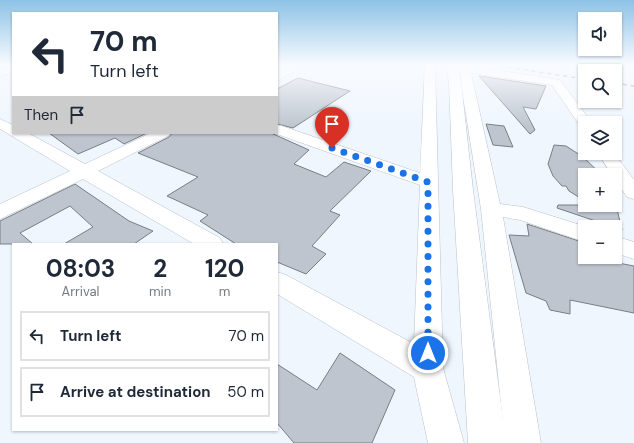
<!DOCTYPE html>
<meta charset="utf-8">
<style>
:root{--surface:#fff;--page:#f6f6f7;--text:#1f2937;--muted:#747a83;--line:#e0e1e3}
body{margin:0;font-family:"DM Sans",sans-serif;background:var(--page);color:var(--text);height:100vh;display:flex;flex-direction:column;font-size:15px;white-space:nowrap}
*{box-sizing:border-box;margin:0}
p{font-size:13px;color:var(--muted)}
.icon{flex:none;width:22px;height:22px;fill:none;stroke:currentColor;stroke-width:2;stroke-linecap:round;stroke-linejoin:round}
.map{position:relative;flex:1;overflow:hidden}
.details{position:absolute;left:12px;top:243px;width:266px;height:188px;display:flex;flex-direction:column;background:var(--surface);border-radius:0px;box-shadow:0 1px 3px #0004}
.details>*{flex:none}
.banner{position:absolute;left:12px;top:12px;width:266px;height:122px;border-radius:0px;box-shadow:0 1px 3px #0004;background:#fff;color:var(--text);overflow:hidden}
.controls{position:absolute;left:578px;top:12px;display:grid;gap:8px}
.controls a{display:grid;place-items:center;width:44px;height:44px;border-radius:0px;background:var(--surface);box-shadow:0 1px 3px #0004;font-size:20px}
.pin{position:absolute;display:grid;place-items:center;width:34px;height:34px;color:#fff;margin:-41px -17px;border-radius:50% 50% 50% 0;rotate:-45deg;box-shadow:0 0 4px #0007}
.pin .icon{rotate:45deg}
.me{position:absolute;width:44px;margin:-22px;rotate:0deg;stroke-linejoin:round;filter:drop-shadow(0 0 3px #0008)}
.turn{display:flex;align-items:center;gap:14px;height:84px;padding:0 12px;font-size:18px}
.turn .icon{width:52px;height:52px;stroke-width:2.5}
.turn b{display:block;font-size:28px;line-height:34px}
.then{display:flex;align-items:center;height:38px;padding:0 12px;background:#0003;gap:8px;font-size:15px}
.eta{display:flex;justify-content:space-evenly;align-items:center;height:68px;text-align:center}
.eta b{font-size:24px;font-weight:700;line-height:28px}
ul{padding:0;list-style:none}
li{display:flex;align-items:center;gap:12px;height:50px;margin:0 8px 6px;padding:0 4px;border:2px solid var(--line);border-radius:0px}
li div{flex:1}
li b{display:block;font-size:15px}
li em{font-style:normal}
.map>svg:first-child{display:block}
.building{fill:#bec5ce;stroke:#777e86}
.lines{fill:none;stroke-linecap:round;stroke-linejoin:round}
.street-casing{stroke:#bac1ca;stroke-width:1}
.secondary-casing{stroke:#bac1ca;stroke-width:1}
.street{fill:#fff;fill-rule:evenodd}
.secondary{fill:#fff;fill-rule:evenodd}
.rail{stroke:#8c9096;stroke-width:1.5;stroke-dasharray:4 4;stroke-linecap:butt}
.secondary-bridge-casing{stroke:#bac1ca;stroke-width:13;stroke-linecap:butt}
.secondary-bridge{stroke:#fff;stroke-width:12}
.route{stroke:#1a73e8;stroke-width:7;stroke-dasharray:0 12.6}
</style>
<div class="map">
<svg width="634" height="443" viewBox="0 0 634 443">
<rect width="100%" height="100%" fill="#f0f6fe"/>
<g class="building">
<path d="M479,76L546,86L536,109L523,107L535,130L530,134Z"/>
<path d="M298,78L350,91L293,128L277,124V89Z"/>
<path d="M486,124L504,126L513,147L493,145Z"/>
<path d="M49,133H147L124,144L115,138L78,154Z"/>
<path d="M172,133H271L309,150L294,164L326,177L344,162L371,171L330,211L340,215L312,246L326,254L306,274L277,262V244H236L200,221L208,215L167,196L198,177L138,153L169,137Z"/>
<path d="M554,145L566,146L583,157L602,175H585V201L569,191L566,186H562L553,176L548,164Z"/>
<path d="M75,184L129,221L153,231L134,244H64L93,227L70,206L20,233L33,244H0V221Z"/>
<path d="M558,205H616L622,230L557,208Z"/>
<path d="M527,224L585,243V257H605L608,261L634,266V313L570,300V314L550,310L546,301L526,293L509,235L529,236Z"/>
<path d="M340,353L395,390L372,443H294L277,423V364L317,390Z"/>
</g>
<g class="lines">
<defs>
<g id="street">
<path d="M277,65L296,68L297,70L277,81V73L282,71L277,70Z"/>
<path d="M425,65H435L443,368L464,443H428L414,377L277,294V272L286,275L414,344L420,185L274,133H277V125L282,126L420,173Z"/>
<path d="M447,65H464L560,80L592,123H585V127L580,126L552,85L471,73L500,204L523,207L587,227H585V242L520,220L503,217L541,443H505L481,209L459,71L447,69L446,67Z"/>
<path d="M13,67V73L0,76V70Z"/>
<path d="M0,119L13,125V133H28L85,164L151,133H171L168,136L98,171L220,238L223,244H194L83,179L0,219V204L70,171L0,129Z"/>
<path d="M598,153H614L634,180V199L627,197L615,179V175H612Z"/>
<path d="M615,236L634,242V259L615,253Z"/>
</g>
<path id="secondary" d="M455,78L461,82L473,190L506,443H468L453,190L449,82Z"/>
</defs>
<use href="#street" class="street-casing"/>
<use href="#secondary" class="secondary-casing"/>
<use href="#street" class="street"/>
<use href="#secondary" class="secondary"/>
<g class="rail">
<path d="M492,65L585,79"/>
<path d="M615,83L634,86"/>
</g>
<defs>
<path id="secondary-bridge" d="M452,65L455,82"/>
</defs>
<use href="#secondary-bridge" class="secondary-bridge-casing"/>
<use href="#secondary-bridge" class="secondary-bridge"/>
</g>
<linearGradient id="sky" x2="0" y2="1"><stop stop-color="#8dc2e6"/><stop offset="0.51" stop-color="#f8fbff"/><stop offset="1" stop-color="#f8fbff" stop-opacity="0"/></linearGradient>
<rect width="634" height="127" fill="url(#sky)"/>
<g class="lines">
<path class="route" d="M332,148L428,182V353"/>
</g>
</svg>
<div class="controls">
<a><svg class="icon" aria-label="sound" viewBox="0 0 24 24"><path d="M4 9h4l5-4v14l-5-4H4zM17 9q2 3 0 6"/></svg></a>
<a><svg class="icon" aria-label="search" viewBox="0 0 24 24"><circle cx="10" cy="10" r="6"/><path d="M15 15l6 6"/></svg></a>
<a><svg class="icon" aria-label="layers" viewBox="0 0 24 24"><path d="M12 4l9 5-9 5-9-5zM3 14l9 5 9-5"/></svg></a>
<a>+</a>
<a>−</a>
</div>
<div class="pin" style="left:332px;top:148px;background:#d93025"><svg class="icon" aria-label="arrive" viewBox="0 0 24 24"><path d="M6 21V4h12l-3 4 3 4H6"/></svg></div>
<svg class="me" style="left:428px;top:353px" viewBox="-20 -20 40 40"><circle r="17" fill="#1a73e8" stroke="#fff" stroke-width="3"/><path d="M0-11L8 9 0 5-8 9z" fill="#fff"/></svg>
<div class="banner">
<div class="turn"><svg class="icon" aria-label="left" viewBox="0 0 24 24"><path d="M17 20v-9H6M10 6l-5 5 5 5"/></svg><div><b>70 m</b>Turn left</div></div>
<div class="then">Then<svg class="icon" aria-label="arrive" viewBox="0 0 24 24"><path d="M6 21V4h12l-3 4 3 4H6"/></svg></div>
</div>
<section class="details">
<div class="eta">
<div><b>08:03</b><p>Arrival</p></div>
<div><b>2</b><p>min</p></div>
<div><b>120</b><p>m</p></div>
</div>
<ul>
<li><svg class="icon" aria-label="left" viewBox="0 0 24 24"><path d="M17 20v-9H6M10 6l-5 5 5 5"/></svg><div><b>Turn left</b></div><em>70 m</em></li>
<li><svg class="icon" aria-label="arrive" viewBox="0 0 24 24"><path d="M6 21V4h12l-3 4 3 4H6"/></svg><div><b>Arrive at destination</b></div><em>50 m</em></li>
</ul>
</section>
</div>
